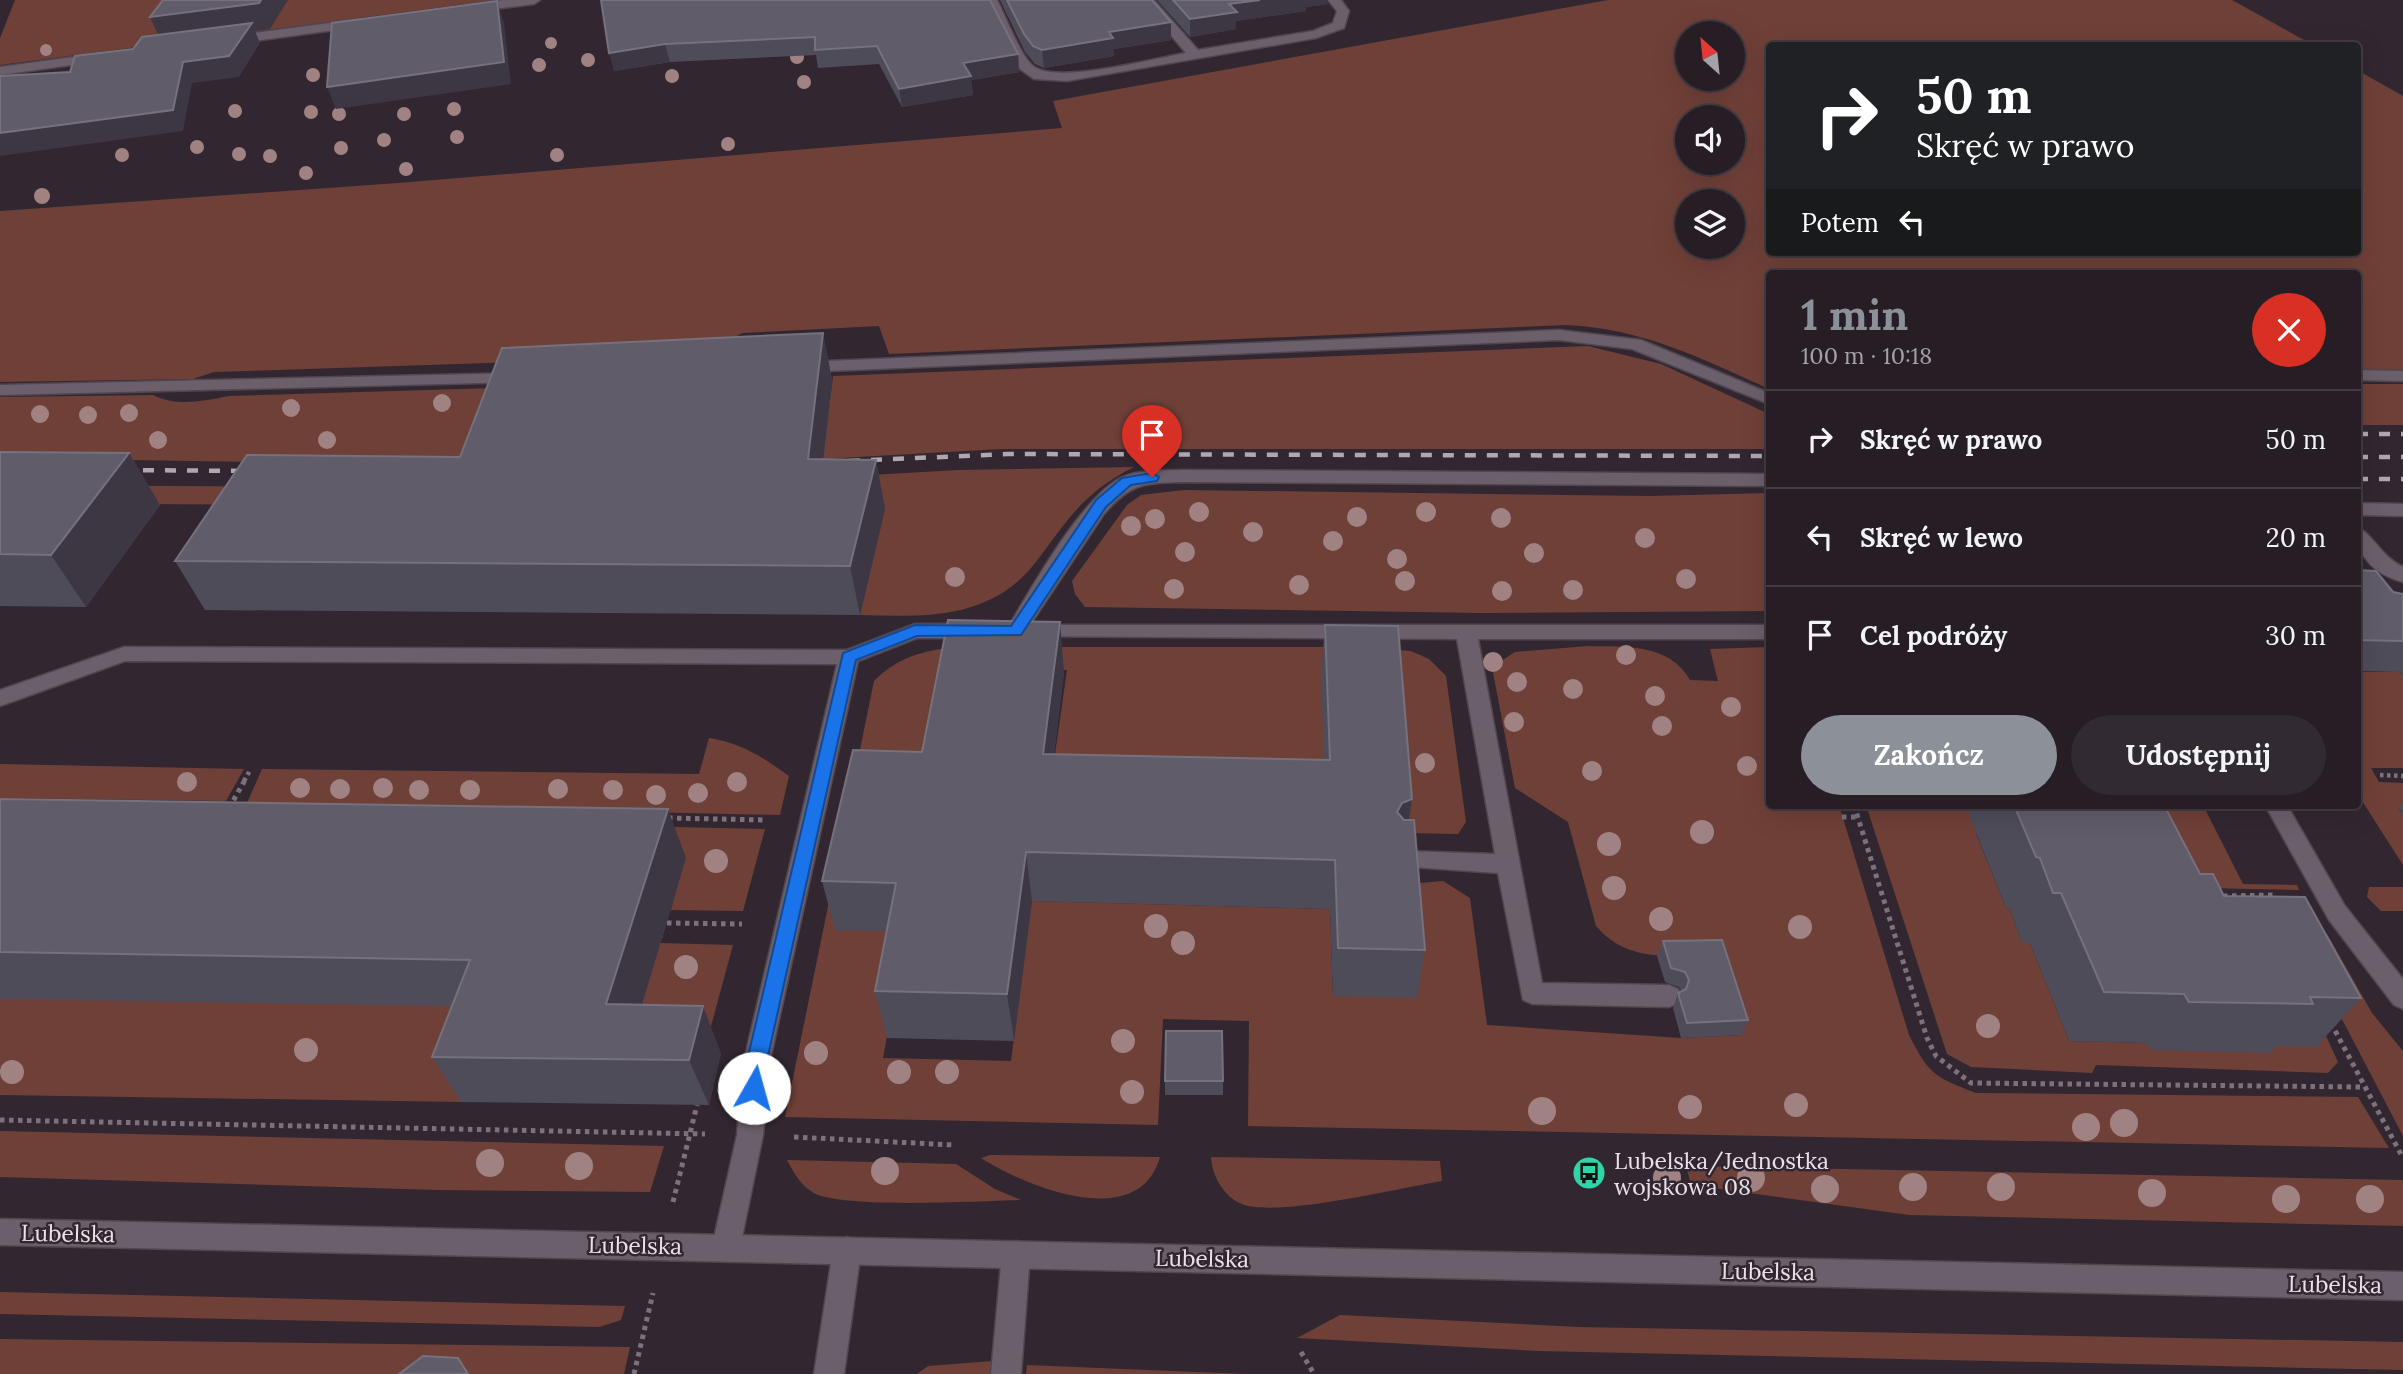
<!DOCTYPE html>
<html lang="pl">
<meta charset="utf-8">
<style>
:root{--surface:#261d25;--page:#322a32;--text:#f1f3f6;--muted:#a4a2a7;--line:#423b42;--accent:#8c9099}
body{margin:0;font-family:Lora,serif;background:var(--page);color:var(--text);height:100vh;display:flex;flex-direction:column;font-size:26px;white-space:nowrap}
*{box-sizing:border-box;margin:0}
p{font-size:23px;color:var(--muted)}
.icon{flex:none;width:38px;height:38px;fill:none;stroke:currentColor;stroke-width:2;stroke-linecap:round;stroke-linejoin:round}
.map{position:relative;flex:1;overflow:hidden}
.sheet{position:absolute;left:1766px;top:270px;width:595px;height:539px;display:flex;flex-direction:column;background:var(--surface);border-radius:7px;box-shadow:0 7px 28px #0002,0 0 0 2px var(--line)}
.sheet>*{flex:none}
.top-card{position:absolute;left:1766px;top:42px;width:595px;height:214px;border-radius:7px;box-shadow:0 7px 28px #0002,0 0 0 2px var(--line);background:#202124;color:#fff;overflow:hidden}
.needle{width:46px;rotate:333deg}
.fabs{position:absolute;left:1675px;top:21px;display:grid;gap:14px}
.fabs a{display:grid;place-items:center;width:70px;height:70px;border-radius:50%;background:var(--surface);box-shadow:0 7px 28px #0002,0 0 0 2px var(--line);font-size:35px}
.pin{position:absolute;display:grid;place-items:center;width:60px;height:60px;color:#fff;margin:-72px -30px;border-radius:50% 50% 50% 0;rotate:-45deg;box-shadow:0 0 7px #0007}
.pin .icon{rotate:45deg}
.me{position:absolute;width:77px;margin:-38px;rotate:7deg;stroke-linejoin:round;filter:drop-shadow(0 0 5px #0008)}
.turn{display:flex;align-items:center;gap:24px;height:147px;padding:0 35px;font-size:32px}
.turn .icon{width:91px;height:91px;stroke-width:2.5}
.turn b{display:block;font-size:49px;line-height:60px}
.then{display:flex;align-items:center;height:66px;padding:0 35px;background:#0003;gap:14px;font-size:26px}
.round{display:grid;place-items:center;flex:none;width:74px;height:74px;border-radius:37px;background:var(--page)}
.summary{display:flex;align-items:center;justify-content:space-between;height:119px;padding:0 35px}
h1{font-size:42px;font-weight:700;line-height:52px;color:var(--accent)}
.button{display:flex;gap:14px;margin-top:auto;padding:14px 35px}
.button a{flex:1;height:80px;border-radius:42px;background:var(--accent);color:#fff;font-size:28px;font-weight:700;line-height:80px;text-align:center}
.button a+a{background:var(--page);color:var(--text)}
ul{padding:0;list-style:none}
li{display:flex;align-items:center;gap:21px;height:98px;padding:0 35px;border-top:2px solid var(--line)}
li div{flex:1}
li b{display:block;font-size:26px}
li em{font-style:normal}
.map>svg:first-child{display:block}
.green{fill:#6f4038;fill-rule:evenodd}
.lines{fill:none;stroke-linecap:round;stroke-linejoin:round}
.lane-casing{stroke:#4f464f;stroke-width:3}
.street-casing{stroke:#4f464f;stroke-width:3}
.secondary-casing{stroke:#4f464f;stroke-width:3}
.path-far1{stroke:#7b727b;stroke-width:4.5;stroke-dasharray:3.5 3.5;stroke-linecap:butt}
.path{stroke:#7b727b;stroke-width:5;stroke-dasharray:4.5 4.5;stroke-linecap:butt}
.lane{fill:#6b5f6b;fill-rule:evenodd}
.street{fill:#6b5f6b;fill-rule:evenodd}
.secondary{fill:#6b5f6b;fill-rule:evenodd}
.rail{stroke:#b0a8b0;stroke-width:4.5;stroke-dasharray:11 11;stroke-linecap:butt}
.tree{fill:#a18282}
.wall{fill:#4f4c5a}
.shaded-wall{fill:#3d3743}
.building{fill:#605c69;stroke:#75717d;stroke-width:2}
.route{fill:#1a73e8;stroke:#114b97;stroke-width:2}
.labels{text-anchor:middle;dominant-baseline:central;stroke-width:5;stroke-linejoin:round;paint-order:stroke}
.near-poi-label{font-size:23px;fill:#e8e1e8;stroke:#322731;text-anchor:start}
.near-street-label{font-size:23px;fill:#e8e1e8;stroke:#322731}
</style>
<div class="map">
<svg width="2403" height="1374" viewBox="0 0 2403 1374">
<rect width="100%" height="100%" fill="#322731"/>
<g class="green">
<path d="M15,0H194L285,4L288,0H497L0,65V38Z"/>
<path d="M1608,0H2232L2313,45L1769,46V252H2357V70L2403,96V371L2357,372V273H1769V389C1703,359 1641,328 1567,325L889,354L879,326L742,333L705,356L214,372L193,379L0,382V211L398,183L1062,128L1053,101ZM1687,33H1732V79H1687ZM1687,117H1732V163H1687ZM1687,201H1732V247H1687Z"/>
<path d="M1588,346L1661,364L1769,414V449H1001L786,461L322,463L0,458V397L153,395C177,407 203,401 229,396L523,387L824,451L833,376Z"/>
<rect x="2357" y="384" width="46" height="41"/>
<path d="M1134,467C1083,493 1069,518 1036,562C991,620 925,617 860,615L885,509L0,503V485L546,488L751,482L958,470Z"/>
<path d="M1184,490L1650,496L1769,493V611L1481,613L1085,607L1075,594L1072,581L1127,505L1141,495Z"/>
<path d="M1588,646C1626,647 1669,643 1690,680L1718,681L1710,649L1769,647V667H1764L1769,682V805H1839L1909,1035C1929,1075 1935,1077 1976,1093L2358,1097L2389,1148L1248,1126L1249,1021L1163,1019L1158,1125L785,1117L874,681C898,657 922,651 955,647H1359L1411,651L1429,659L1446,676L1466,822L1458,834L1404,833L1326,809L1048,803L1067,670H956L931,801L836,929L907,931L883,1058L1011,1061L1032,901L1330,909L1333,996L1408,884L1443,881L1470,898L1487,1025L1681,1038L1742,1035L1716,955C1672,956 1627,963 1596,926L1568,822L1515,788L1492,667L1515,652Z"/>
<path d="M2357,672H2400L2403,676V768H2371L2379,782L2403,783V808L2399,809L2403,815V865L2357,793Z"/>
<path d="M709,738C742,743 762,757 789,776L780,815L247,803L262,769L699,774Z"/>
<path d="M0,764L244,769L226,801L0,798Z"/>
<path d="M1866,805H1969L1977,836L2006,908L2010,909L2022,943H2030L2069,1041L2146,1043L2152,1050L2267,1046L2316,1014L2338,1062L2328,1073L2096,1065L2092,1073L1971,1067L1947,1054Z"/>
<path d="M2155,805H2203L2243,884L2297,885L2299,890L2205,888Z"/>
<path d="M0,812L765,829L743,911L671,910L685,858Z"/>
<path d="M2369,887H2403V911H2381L2367,897Z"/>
<path d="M2319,929L2327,934L2372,1013L2403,1051V1136L2321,979Z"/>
<path d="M660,943L733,945L704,1052L481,1048L461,1102L0,1095V999Z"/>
<path d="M0,1131L664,1146L650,1192L439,1190L0,1177Z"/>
<path d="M990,1155L1159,1157H1160C1139,1233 1026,1187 981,1158Z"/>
<path d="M1211,1157L1440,1161L1442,1181C1400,1188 1276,1218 1242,1204C1224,1197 1212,1176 1211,1157Z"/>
<path d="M787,1160L956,1164L995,1189L1021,1200C981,1201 843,1209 814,1193C801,1186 794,1173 787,1160Z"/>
<path d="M1686,1166L2403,1180V1226L1909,1215L1691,1185Z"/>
<path d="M0,1292L625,1306L621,1320L599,1327L0,1314Z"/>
<path d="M1340,1315L1579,1327L2403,1342V1370L1539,1351L1297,1338Z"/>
<path d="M0,1339L630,1347L624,1374H0Z"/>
<path d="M993,1361L991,1374H917L928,1366Z"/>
<path d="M1027,1365L1245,1374H1026Z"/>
</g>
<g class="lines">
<defs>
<g id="lane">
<path d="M1559,330L1641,340L1769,393V404L1632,349L1559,340L804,372L795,367L804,362Z"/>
<path d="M2357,370L2403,371V381L2357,380Z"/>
<path d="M516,373L525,378L522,382L0,395V385Z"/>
<path d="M1181,470L1769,474V486L1181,482C1142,483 1130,484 1104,514L1030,625H1769V639H1478L1542,983L1669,985L1678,989L1681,996L1678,1003L1669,1007L1532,1004L1523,1000L1498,873L1397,866L1393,860L1397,854L1405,851L1495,854L1457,639L1009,636L1006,631C1030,590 1078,504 1117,480C1135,469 1161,471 1181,470Z"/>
<path d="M2357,503L2403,504V516L2357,515Z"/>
<path d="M2357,528C2372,532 2381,557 2403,567V582C2374,574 2357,558 2357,528Z"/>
<path d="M915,624H973L983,631L973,638H917L858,661L769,1065L765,1073L756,1076L747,1073L743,1065L837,664L125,661L0,706V690L124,647L847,650Z"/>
<path d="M2265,805H2287L2345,906L2403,979V1009L2394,1005L2329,920Z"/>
<path d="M1016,1241L1026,1244L1030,1254L1021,1374H991L1002,1254L1006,1244Z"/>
</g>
<g id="street">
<path d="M504,0H540L534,4L470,12L464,8L470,4Z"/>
<path d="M985,0H997C1006,17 1020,55 1033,66C1056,85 1155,58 1186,53L1141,0H1154L1198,50L1313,31L1333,23L1337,11L1328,0H1341L1349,11L1344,28L1316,38L1067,81L1034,79L1020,69Z"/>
<path d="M359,19L365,23L364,26L231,44L225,40L231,36Z"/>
<path d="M102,53L107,54V60L0,75V67Z"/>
<path d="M756,1054L765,1057L769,1065L763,1135L740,1247L736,1256L726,1260L716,1256L712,1247L737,1135L743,1065L747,1057Z"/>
<path d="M847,1237L857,1241L861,1250L844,1374H814L833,1250L837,1241Z"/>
</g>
<path id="secondary" d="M0,1219L2403,1272V1300L0,1245Z"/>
</defs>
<use href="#lane" class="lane-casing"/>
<use href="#street" class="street-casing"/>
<use href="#secondary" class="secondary-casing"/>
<g class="path-far1">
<path d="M2380,775L2403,776"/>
<path d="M244,781L251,769"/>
</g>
<g class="path">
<path d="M1854,805L1927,1038L1936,1056L1971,1083L2363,1087"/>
<path d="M229,808L245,780"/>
<path d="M1842,817H1858"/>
<path d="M668,818L767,820"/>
<path d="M2223,896L2277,895"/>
<path d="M667,923L742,924"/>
<path d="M2331,1023L2403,1158"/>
<path d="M0,1120L705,1134"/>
<path d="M794,1137L954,1145"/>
<path d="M673,1202L697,1105"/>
<path d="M1301,1352L1314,1374"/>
<path d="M634,1374L653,1293"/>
</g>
<use href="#lane" class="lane"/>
<use href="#street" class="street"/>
<use href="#secondary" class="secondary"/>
<g class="rail">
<path d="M2357,434H2403"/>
<path d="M2357,457H2403"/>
<path d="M849,461L1008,454L1769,456"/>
<path d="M121,470L254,471"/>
<path d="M2357,479H2403"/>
</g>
</g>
<g class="tree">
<circle cx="551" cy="43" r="6"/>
<circle cx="46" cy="50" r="6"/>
<circle cx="797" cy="57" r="7"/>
<circle cx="588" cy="60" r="7"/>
<circle cx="539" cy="65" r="7"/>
<circle cx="313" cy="75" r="7"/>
<circle cx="672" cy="76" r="7"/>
<circle cx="804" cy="82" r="7"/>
<circle cx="454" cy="109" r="7"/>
<circle cx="235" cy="111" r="7"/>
<circle cx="311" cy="112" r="7"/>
<circle cx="339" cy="114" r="7"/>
<circle cx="404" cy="114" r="7"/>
<circle cx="457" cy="137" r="7"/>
<circle cx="384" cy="140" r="7"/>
<circle cx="728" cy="144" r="7"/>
<circle cx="197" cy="147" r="7"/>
<circle cx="341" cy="148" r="7"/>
<circle cx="239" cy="154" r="7"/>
<circle cx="122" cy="155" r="7"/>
<circle cx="557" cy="155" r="7"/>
<circle cx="270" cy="156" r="7"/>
<circle cx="406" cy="169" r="7"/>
<circle cx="306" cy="173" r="7"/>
<circle cx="42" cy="196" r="8"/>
<circle cx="442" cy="403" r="9"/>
<circle cx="291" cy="408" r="9"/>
<circle cx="129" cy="413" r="9"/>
<circle cx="40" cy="414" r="9"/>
<circle cx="88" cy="415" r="9"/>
<circle cx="158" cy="440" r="9"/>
<circle cx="327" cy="440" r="9"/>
<circle cx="1199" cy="512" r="10"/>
<circle cx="1426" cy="512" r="10"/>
<circle cx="1357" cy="517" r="10"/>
<circle cx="1501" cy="518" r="10"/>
<circle cx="1155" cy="519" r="10"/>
<circle cx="1131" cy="526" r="10"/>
<circle cx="1253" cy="532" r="10"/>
<circle cx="1645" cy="538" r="10"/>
<circle cx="1333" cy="541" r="10"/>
<circle cx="1185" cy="552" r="10"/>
<circle cx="1534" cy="553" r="10"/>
<circle cx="1397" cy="559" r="10"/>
<circle cx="955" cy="577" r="10"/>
<circle cx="1686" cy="579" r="10"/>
<circle cx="1405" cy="581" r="10"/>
<circle cx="1299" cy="585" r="10"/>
<circle cx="1174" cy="589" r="10"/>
<circle cx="1573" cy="590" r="10"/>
<circle cx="1502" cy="591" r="10"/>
<circle cx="1626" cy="655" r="10"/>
<circle cx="1493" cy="662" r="10"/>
<circle cx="1517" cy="682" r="10"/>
<circle cx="1573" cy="689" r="10"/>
<circle cx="1655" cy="696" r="10"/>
<circle cx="1731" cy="707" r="10"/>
<circle cx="1514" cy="722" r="10"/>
<circle cx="1662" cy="726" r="10"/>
<circle cx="1425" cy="763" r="10"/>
<circle cx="1747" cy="766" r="10"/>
<circle cx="1592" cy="771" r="10"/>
<circle cx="187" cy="782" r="10"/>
<circle cx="737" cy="782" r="10"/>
<circle cx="300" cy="788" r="10"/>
<circle cx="383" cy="788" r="10"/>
<circle cx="340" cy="789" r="10"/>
<circle cx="558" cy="789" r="10"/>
<circle cx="419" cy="790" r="10"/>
<circle cx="470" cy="790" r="10"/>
<circle cx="613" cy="790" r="10"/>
<circle cx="698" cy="793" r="10"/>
<circle cx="656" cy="795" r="10"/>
<circle cx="1702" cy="832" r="12"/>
<circle cx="1609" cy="844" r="12"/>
<circle cx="716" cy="861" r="12"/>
<circle cx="1614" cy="888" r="12"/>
<circle cx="1661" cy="919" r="12"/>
<circle cx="1156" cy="926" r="12"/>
<circle cx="1800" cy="927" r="12"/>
<circle cx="1183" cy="943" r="12"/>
<circle cx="686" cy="967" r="12"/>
<circle cx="1988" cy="1026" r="12"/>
<circle cx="1123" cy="1041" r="12"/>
<circle cx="306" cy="1050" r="12"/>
<circle cx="816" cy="1053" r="12"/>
<circle cx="12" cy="1072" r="12"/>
<circle cx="899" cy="1072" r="12"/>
<circle cx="947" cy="1072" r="12"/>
<circle cx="1132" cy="1092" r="12"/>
<circle cx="1796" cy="1105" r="12"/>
<circle cx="1690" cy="1107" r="12"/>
<circle cx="1542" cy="1111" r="14"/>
<circle cx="2124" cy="1123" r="14"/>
<circle cx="2086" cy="1127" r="14"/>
<circle cx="490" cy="1163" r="14"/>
<circle cx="579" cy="1166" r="14"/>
<circle cx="885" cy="1171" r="14"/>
<circle cx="1667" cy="1178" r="14"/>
<circle cx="1751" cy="1178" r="14"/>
<circle cx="1913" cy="1187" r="14"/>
<circle cx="2001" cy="1187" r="14"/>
<circle cx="1825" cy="1189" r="14"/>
<circle cx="2152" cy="1193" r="14"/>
<circle cx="2286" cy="1199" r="14"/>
<circle cx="2370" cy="1199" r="14"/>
</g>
<g class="wall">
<path d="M601,0L1018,54L1019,72L971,80L973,95L902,107L879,64L818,68L816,55L670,62L614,71Z"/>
<path d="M1000,0H1152L1171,22V40L1114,49V56L1044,68L1035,64L1025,52Z"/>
<path d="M1157,0H1328V4L1306,7V11L1236,21V29L1190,37Z"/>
<path d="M823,333L832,380L824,459L876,460L885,508L860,615L205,610L175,561L460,457Z"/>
<path d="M0,452L129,453L160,505L86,607L0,606Z"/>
<path d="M2357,570L2393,592L2403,594V676L2400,672L2357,671Z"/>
<path d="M1325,625L1412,799L1409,820L1425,950L1417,998L1333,996L1330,909L1032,901L1014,1041L887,1038L875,991L887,931L835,930L822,881L922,752L1064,672L1054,754L1324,760L1321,675Z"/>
<path d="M0,799L686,858L642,1005L721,1053L709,1105L461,1102L432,1057L452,1006L0,999Z"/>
<path d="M2403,803V815L2399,808Z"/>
<path d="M1965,805H2164L2200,874L2224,896L2361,998L2316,1047L2277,1046L2270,1053L2151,1050L2146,1043L2069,1041L2030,943H2022L2010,909L2006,908Z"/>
<path d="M1663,941L1748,1020L1742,1035L1681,1038L1673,1008L1678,993L1682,992L1679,987L1665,982L1657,956Z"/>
<rect x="1165" y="1081" width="58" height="14"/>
</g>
<g class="shaded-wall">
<path d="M261,0H288L270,29L255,31L260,43L239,77L192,83L183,131L0,156V133L162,43L150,17Z"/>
<path d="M1260,0H1328V4L1306,7V11L1236,21V29L1190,37V19L1229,4Z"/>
<path d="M497,1L504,23L511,84L336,109L327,87Z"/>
<path d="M1171,22V40L1114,49V56L1044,68L1042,50L1109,32Z"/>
<path d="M665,44L670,62L614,71L609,53Z"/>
<path d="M1018,54L1019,72L971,80L973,95L902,107L899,89L963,63Z"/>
<path d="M823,333L832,380L818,508L808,459Z"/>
<path d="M129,453L160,505L86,607L51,555Z"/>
<path d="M876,460L885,508L860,615L850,566Z"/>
<path d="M1060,622L1064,672L1048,803L1043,754Z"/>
<path d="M1412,799L1405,848L1397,812L1402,803Z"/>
<path d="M668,809L686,858L628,1051L606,1004Z"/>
<path d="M1026,852L1032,901L1014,1041L1007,994Z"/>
<path d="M703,1006L721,1053L709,1105L689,1060Z"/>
</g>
<g class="building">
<path d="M163,0H261L259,3L150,17Z"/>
<path d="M601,0H990L1018,54L963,63L971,76L899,89L877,46L815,50V37L665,44L609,53Z"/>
<path d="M1007,0H1152L1171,22L1109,32L1113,38L1042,50L1033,46L1024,34Z"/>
<path d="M1173,0H1260L1229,4L1237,12L1190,19Z"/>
<path d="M497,1L504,62L327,87L332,23Z"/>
<path d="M252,23L229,56L183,62L173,110L0,133V76L70,72L75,56L133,49L142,37Z"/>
<path d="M823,333L808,459L876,460L850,566L175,561L247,455L460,457L502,348Z"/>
<path d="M0,452L129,453L51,555L0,554Z"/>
<path d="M2357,570L2376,571L2393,592L2403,594V641L2357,640Z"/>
<path d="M948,620L1060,622L1043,754L1330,760L1325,625L1398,626L1412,799L1402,803L1397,812L1404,820H1414L1425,950L1338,948L1335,860L1026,852L1007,994L875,991L896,883L822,881L853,750L922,752Z"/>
<path d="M0,799L668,809L606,1004L703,1006L689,1060L432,1057L470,960L0,952Z"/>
<path d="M2014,805H2164L2200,874H2213L2224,896L2305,897L2361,998L2310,997L2313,1004L2189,1002L2184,994L2104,992L2061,893H2053L2040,858L2036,857Z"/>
<path d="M1722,940L1748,1020L1687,1023L1678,993L1686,989L1689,980L1685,972L1671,968L1663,941Z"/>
<path d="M1166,1031H1222L1223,1081H1165Z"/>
<path d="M423,1356L458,1358L468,1374H399Z"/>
</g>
<path class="route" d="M1152,473L1159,477L1157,481L1131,485L1106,507L1021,635L917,636L856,660L766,1065L761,1095L754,1097L747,1095L744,1088L746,1065L843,653L915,625L1011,626L1096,500L1122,478Z"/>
<defs>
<symbol id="bus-disc" viewBox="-11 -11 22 22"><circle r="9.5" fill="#31d4a9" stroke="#322731"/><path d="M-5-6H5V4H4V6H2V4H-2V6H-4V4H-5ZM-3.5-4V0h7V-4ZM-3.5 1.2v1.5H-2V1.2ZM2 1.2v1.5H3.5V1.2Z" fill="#111"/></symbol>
</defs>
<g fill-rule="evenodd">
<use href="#bus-disc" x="1570" y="1154" width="38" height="38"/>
</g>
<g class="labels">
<g class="near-poi-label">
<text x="1614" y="1160">Lubelska/Jednostka<tspan x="1614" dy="26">wojskowa 08</tspan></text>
</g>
<g class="near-street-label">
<text transform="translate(68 1233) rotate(1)">Lubelska</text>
<text transform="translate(635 1245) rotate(1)">Lubelska</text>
<text transform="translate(1202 1258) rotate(1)">Lubelska</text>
<text transform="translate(1768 1271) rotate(1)">Lubelska</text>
<text transform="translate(2335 1284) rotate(1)">Lubelska</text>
</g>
</g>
</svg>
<div class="fabs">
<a><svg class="needle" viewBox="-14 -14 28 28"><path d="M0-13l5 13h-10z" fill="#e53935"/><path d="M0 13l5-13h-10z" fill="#a4a2a7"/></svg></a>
<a><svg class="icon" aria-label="sound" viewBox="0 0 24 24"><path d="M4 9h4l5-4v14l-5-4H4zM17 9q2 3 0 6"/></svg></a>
<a><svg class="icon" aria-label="layers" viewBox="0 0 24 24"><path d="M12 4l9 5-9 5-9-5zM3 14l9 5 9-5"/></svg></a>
</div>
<div class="pin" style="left:1152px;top:477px;background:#d93025"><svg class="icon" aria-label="arrive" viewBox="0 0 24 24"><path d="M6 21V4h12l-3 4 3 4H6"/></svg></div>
<svg class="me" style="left:754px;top:1088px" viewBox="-20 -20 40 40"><circle r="19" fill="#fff"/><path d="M0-13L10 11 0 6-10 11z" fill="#1a73e8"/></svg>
<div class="top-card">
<div class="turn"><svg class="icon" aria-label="right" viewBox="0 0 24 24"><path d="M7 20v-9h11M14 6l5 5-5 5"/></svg><div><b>50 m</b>Skręć w prawo</div></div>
<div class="then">Potem<svg class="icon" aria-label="left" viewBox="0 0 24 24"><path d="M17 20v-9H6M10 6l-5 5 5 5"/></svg></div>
</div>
<section class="sheet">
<div class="summary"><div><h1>1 min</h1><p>100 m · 10:18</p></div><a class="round" style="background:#d93025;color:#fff"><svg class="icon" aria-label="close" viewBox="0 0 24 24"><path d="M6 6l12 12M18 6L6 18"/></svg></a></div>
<ul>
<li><svg class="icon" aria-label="right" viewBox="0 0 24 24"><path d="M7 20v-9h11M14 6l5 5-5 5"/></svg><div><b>Skręć w prawo</b></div><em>50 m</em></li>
<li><svg class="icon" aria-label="left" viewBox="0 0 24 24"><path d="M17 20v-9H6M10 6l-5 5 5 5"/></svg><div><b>Skręć w lewo</b></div><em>20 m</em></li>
<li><svg class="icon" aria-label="arrive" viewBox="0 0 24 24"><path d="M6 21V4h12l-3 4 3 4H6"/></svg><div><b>Cel podróży</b></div><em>30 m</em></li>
</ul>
<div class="button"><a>Zakończ</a><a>Udostępnij</a></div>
</section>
</div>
